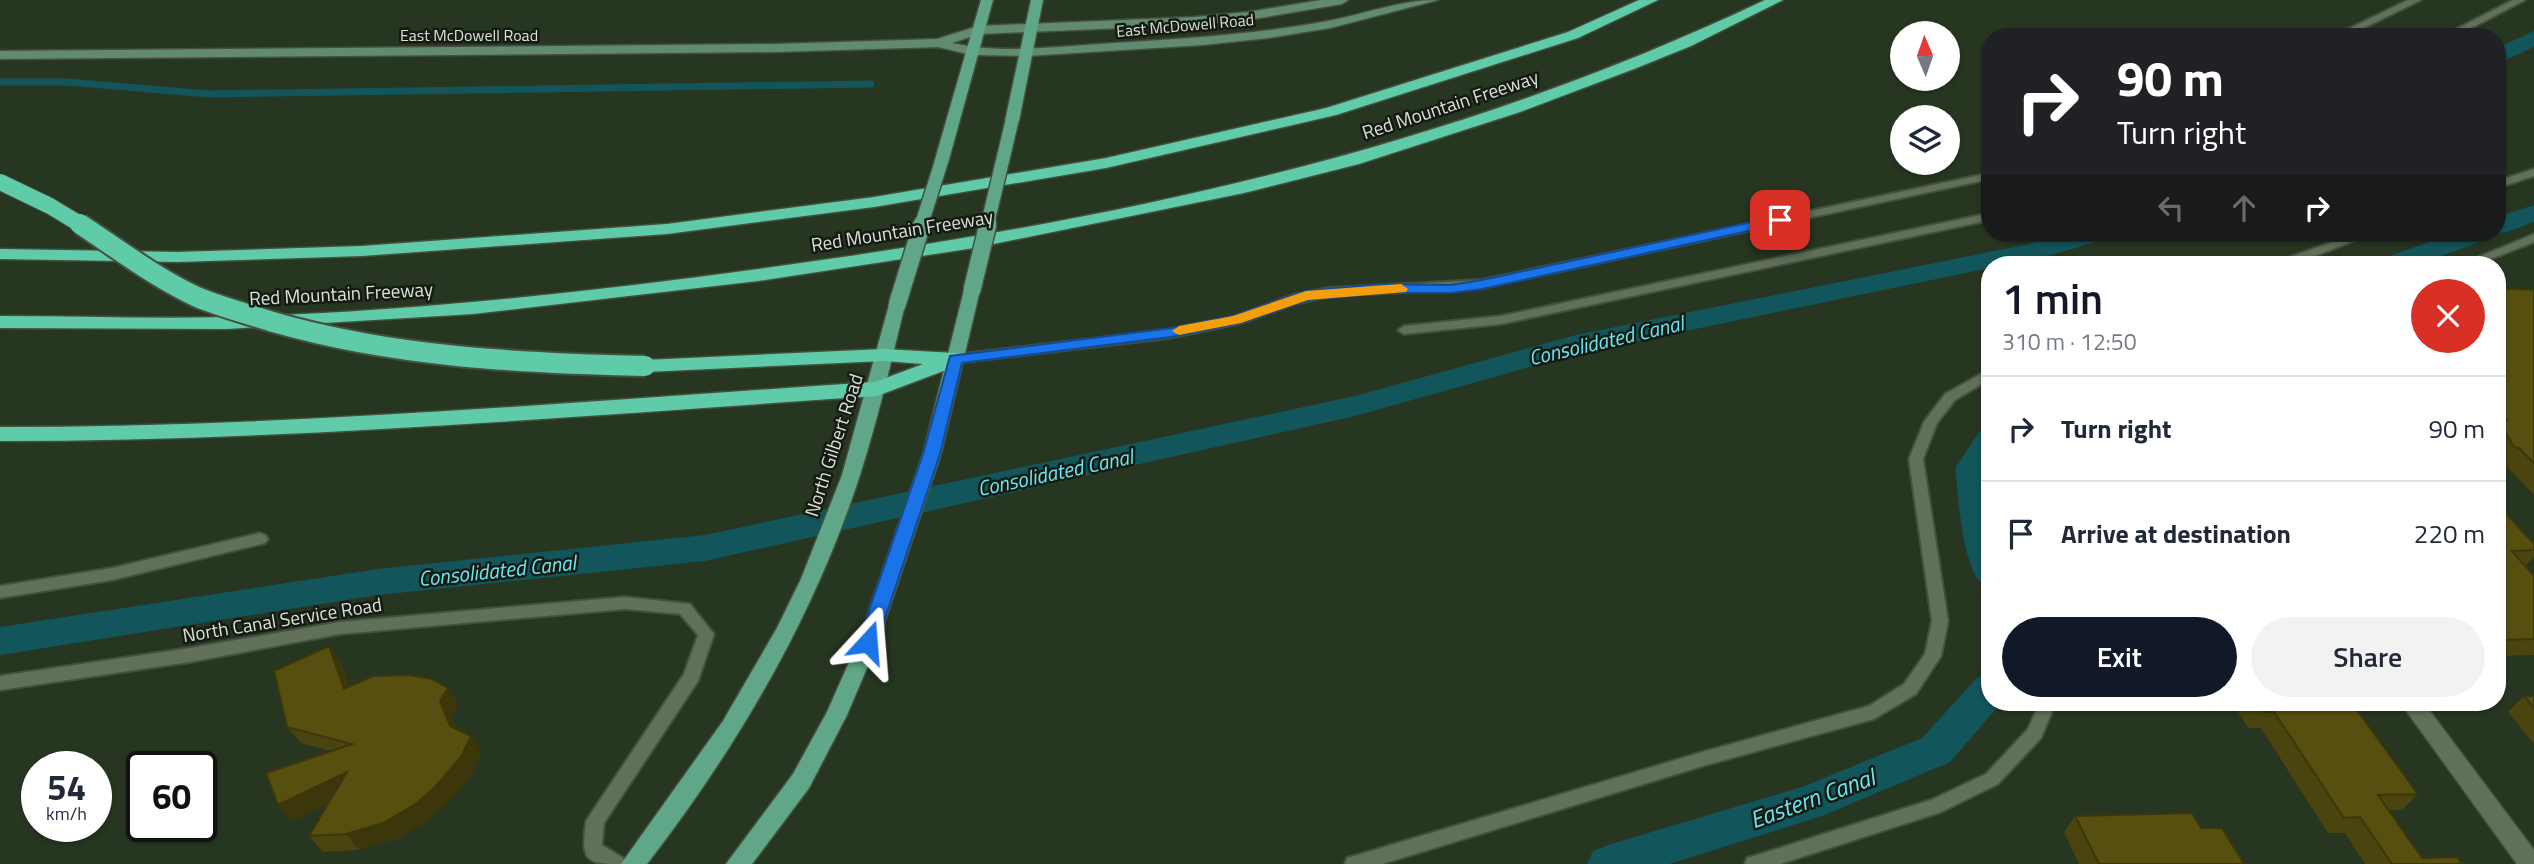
<!DOCTYPE html>
<meta charset="utf-8">
<style>
:root{--surface:#fff;--page:#f2f2f3;--text:#1f2937;--muted:#747a83;--line:#e0e1e3;--accent:#111827}
body{margin:0;font-family:"Titillium Web",sans-serif;background:var(--page);color:var(--text);height:100vh;display:flex;flex-direction:column;font-size:26px;white-space:nowrap}
*{box-sizing:border-box;margin:0}
p{font-size:23px;color:var(--muted)}
.icon{flex:none;width:38px;height:38px;fill:none;stroke:currentColor;stroke-width:2;stroke-linecap:round;stroke-linejoin:round}
.map{position:relative;flex:1;overflow:hidden}
.panel{position:absolute;left:1981px;top:256px;width:525px;height:455px;display:flex;flex-direction:column;background:var(--surface);border-radius:28px;box-shadow:0 2px 5px #0004}
.panel>*{flex:none}
.top-card{position:absolute;left:1981px;top:28px;width:525px;height:214px;border-radius:28px;box-shadow:0 2px 5px #0004;background:#202124;color:#fff;overflow:hidden}
.needle{width:46px;rotate:358deg}
.controls{position:absolute;left:1890px;top:21px;display:grid;gap:14px}
.controls a{display:grid;place-items:center;width:70px;height:70px;border-radius:50%;background:var(--surface);box-shadow:0 2px 5px #0004;font-size:35px}
.speed{position:absolute;left:21px;top:751px;display:flex;gap:14px;font-size:35px;font-weight:700;text-align:center}
.speed>*{display:grid;place-content:center;width:91px;height:91px;border-radius:50%;background:var(--surface);box-shadow:0 2px 5px #0004;line-height:1}
.speed small{font-size:18px;font-weight:400}
.speed .limit{border:4px solid #111;border-radius:10px;background:#fff;color:#111}
.pin{position:absolute;display:grid;place-items:center;width:60px;height:60px;color:#fff;margin:-30px;border-radius:14px;box-shadow:0 4px 10px #0006}
.me{position:absolute;width:77px;margin:-38px;rotate:19deg;stroke-linejoin:round;filter:drop-shadow(0 0 5px #0008)}
.turn{display:flex;align-items:center;gap:24px;height:147px;padding:0 21px;font-size:32px}
.turn .icon{width:91px;height:91px;stroke-width:2.5}
.turn b{display:block;font-size:49px;line-height:60px}
.lanes{display:flex;align-items:center;height:66px;padding:0 21px;background:#0003;justify-content:center;gap:35px;direction:ltr}
.lanes .off{opacity:.35}
.round{display:grid;place-items:center;flex:none;width:74px;height:74px;border-radius:37px;background:var(--page)}
.head{display:flex;align-items:center;justify-content:space-between;height:119px;padding:0 21px}
h1{font-size:42px;font-weight:600;line-height:52px;color:var(--accent)}
.action{display:flex;gap:14px;margin-top:auto;padding:14px 21px}
.action a{flex:1;height:80px;border-radius:42px;background:var(--accent);color:#fff;font-size:28px;font-weight:600;line-height:80px;text-align:center}
.action a+a{background:var(--page);color:var(--text)}
ul{padding:0;list-style:none}
li{display:flex;align-items:center;gap:21px;height:105px;padding:0 21px;border-top:2px solid var(--line)}
li div{flex:1}
li b{display:block;font-size:26px}
li em{font-style:normal}
.map>svg:first-child{display:block}
.lines{fill:none;stroke-linecap:round;stroke-linejoin:round}
.stream{stroke:#12565c;stroke-width:7}
.canal{fill:#12565c;fill-rule:evenodd}
.lane-casing{stroke:#44503e;stroke-width:4}
.street-casing{stroke:#44503e;stroke-width:3}
.secondary-casing{stroke:#44503e;stroke-width:3}
.primary-casing{stroke:#44503e;stroke-width:3}
.highway-casing{stroke:#44503e;stroke-width:3}
.lane{fill:#607059;fill-rule:evenodd}
.street{fill:#607059;fill-rule:evenodd}
.secondary{fill:#608b71;fill-rule:evenodd}
.primary{fill:#60a789;fill-rule:evenodd}
.highway{fill:#60cba9;fill-rule:evenodd}
.primary-bridge-far1-casing{stroke:#44503e;stroke-width:16;stroke-linecap:butt}
.primary-bridge-casing{stroke:#44503e;stroke-width:20;stroke-linecap:butt}
.highway-bridge-far1-casing{stroke:#44503e;stroke-width:18;stroke-linecap:butt}
.highway-bridge-casing{stroke:#44503e;stroke-width:24;stroke-linecap:butt}
.primary-bridge-far1{stroke:#60a789;stroke-width:13}
.primary-bridge{stroke:#60a789;stroke-width:17}
.highway-bridge-far1{stroke:#60cba9;stroke-width:16}
.highway-bridge{stroke:#60cba9;stroke-width:20}
.wall{fill:#4a440e}
.shaded-wall{fill:#3c370b}
.building{fill:#564f10;stroke:#3c370b;stroke-width:2}
.route{fill:#1a73e8;stroke:#114b97;stroke-width:2}
.slow{fill:#f59e0b}
.labels{text-anchor:middle;dominant-baseline:central;stroke-width:5;stroke-linejoin:round;paint-order:stroke}
.far-street-label{font-size:16px;fill:#d9e2d5;stroke:#151b12}
.street-label{font-size:19px;fill:#d9e2d5;stroke:#151b12}
.water-label{font-size:21px;font-style:italic;fill:#6be5f1;stroke:#151b12}
.near-water-label{font-size:24px;font-style:italic;fill:#6be5f1;stroke:#151b12}
</style>
<div class="map">
<svg width="2534" height="864" viewBox="0 0 2534 864">
<rect width="100%" height="100%" fill="#273621"/>
<g class="lines">
<path class="stream" d="M0,82H67L209,94L871,84"/>
<g class="canal">
<path d="M2534,31V47L2497,64V48Z"/>
<path d="M2534,205V222C2521,226 2506,235 2492,233L2488,239L2419,264H2380L2384,258L2455,233H2497V217Z"/>
<path d="M2067,233H2109L2105,239C2068,250 2029,264 1990,264V268L1579,353L1355,416L705,561L378,595L0,655V627L378,569L705,535L1355,396L1576,335L2029,244Z"/>
<path d="M1990,429V466L1987,469L1990,485V584L1978,580C1960,548 1960,505 1955,469L1979,432Z"/>
<path d="M1990,674V702H2002L1950,762L1822,816L1669,864H1587L1593,851L1608,845L1802,787L1922,738L1977,678Z"/>
</g>
<defs>
<g id="lane">
<path d="M2408,0H2421L2345,37H2332Z"/>
<path d="M2513,0H2525L2454,37H2441Z"/>
<path d="M2534,169V176L2497,188V181Z"/>
<path d="M1990,173V179L1482,288L1329,296L1294,304L1241,323L1168,338L955,363L948,359L955,355L1168,330L1233,317L1294,295L1329,288L1482,280Z"/>
<path d="M1990,213V220L1501,324L1404,334L1398,330L1404,326L1501,316Z"/>
<path d="M2358,233H2374L2294,264H2277L2279,261Z"/>
<path d="M2534,234V242L2478,264H2462Z"/>
<path d="M1990,369V379L1955,400L1937,423L1923,459L1948,621L1941,656L1916,694L1874,719L1706,765L1382,864H1345L1347,858L1354,856L1706,751L1869,706L1904,684L1925,654L1932,621L1909,459L1924,422L1945,394Z"/>
<path d="M260,533L265,535L268,539L265,543L112,580L0,598V586L112,568Z"/>
<path d="M625,597L690,604L714,634L698,681L604,823L602,845L623,858L625,864C584,864 581,861 586,821L684,674L698,635L680,614L625,609L340,634L190,662L0,690V676L190,648L340,622Z"/>
<path d="M2040,702H2056L2041,738L1998,784L1941,812L1780,864H1745L1747,858L1754,856L1931,800L1986,774L2028,729Z"/>
</g>
<path id="street" d="M2400,702H2423L2534,850V864H2517Z"/>
<path id="secondary" d="M1321,0H1348L1342,4L1248,20L1194,25L979,34L952,43C1000,54 1051,47 1100,44C1177,39 1253,35 1328,21C1365,14 1400,0 1438,0L1330,28L1268,38L1203,45L1027,56L972,55L938,47L776,52L0,59V51L776,44L937,39L978,26L1194,17L1248,12Z"/>
<g id="primary">
<path d="M981,0H993L948,163L946,166H936L934,163Z"/>
<path d="M1031,0H1043L1019,121L1012,125L1005,121Z"/>
<path d="M972,285L980,290L941,454L878,642L847,715L809,788L752,864H726L793,774L827,712L858,642L923,454L964,290Z"/>
<path d="M897,300L905,305C891,362 878,419 860,475C814,617 738,746 647,864H621L723,721L777,628L801,579L842,475L889,305Z"/>
</g>
<g id="highway">
<path d="M1639,0H1658L1578,38L1336,115L1106,168L874,207L667,234L362,256L178,262L0,259V249L178,252L362,246L667,224L874,197L1106,158L1326,108L1568,32Z"/>
<path d="M1765,0H1783L1691,46L1634,69L1520,112L1359,164L1244,193L974,248L758,281L473,314L227,329L0,328V316C76,316 152,319 227,317C435,311 644,286 850,256C1169,209 1472,139 1765,0Z"/>
<path d="M884,349L955,353L962,354L965,359L962,364L877,396C585,415 293,441 0,441V427C292,427 583,401 875,382L923,364L884,361L645,372L638,371L635,366L638,361L645,360Z"/>
</g>
</defs>
<use href="#lane" class="lane-casing"/>
<use href="#street" class="street-casing"/>
<use href="#secondary" class="secondary-casing"/>
<use href="#primary" class="primary-casing"/>
<use href="#highway" class="highway-casing"/>
<use href="#lane" class="lane"/>
<use href="#street" class="street"/>
<use href="#secondary" class="secondary"/>
<use href="#primary" class="primary"/>
<use href="#highway" class="highway"/>
<defs>
<g id="primary-bridge-far1">
<path d="M921,226L941,163"/>
<path d="M987,226L1012,121"/>
</g>
<g id="primary-bridge">
<path d="M972,290L988,224"/>
<path d="M897,305L922,224"/>
</g>
<path id="highway-bridge-far1" d="M0,182L50,206L83,226"/>
<path id="highway-bridge" d="M80,224C118,249 156,278 197,297C221,307 248,314 273,322C394,357 519,363 645,366"/>
</defs>
<use href="#primary-bridge-far1" class="primary-bridge-far1-casing"/>
<use href="#primary-bridge" class="primary-bridge-casing"/>
<use href="#highway-bridge-far1" class="highway-bridge-far1-casing"/>
<use href="#highway-bridge" class="highway-bridge-casing"/>
<use href="#primary-bridge-far1" class="primary-bridge-far1"/>
<use href="#primary-bridge" class="primary-bridge"/>
<use href="#highway-bridge-far1" class="highway-bridge-far1"/>
<use href="#highway-bridge" class="highway-bridge"/>
</g>
<g class="wall">
<path d="M2497,288L2534,290V495L2505,465L2500,464L2497,458Z"/>
<path d="M2497,504L2534,544V557L2525,566L2534,576V655L2497,656Z"/>
<path d="M329,646L341,662L349,687L458,704L451,718L456,728L482,752L472,774L446,804L426,821L396,839L359,850L323,852L309,836L329,803L292,821L278,805L331,751L301,743L287,727Z"/>
<path d="M2524,696H2534V744L2508,712Z"/>
<path d="M2232,702H2351L2418,794L2402,810H2389L2422,858L2462,864H2365L2345,833H2328L2261,728H2248Z"/>
<path d="M2075,816L2201,828L2244,864H2079L2064,832Z"/>
</g>
<g class="shaded-wall">
<path d="M329,646L341,662L356,706L344,689Z"/>
<path d="M448,688L458,704L451,718L461,742L450,726L440,701Z"/>
<path d="M471,736L482,752L472,774L446,804L426,821L396,839L359,850L346,834Z"/>
<path d="M347,772L360,788L292,821L278,805Z"/>
</g>
<g class="building">
<path d="M2497,288L2534,290V463L2519,448L2514,447L2498,419L2507,420L2497,403Z"/>
<path d="M2497,504L2534,544V550L2512,551L2534,576V639L2497,640Z"/>
<path d="M329,646L344,689L373,676L410,675L432,679L448,688L440,701L450,726L471,736L461,757L434,788L414,805L383,823L346,834L309,836L347,772L278,805L266,773L352,744L287,727L274,671Z"/>
<path d="M2524,696H2534V708Z"/>
<path d="M2255,702H2351L2418,794L2378,795L2422,858L2457,857L2462,864H2392L2360,817L2344,818L2274,712H2262Z"/>
<path d="M2192,813L2201,828H2222L2244,864H2099L2075,816Z"/>
</g>
<path class="route" d="M1780,216L1787,220L1785,223L1482,289L1451,293H1380L1308,300L1241,323L1171,337L962,363L940,454L877,642L874,647L868,649L861,647L858,642L923,454L950,356L1171,328L1233,316L1306,291L1380,284L1451,285L1482,280Z"/>
<path class="slow" d="M1401,284L1408,289L1406,292L1308,300L1241,323L1179,335L1172,331L1179,326L1233,316L1306,291Z"/>
<g class="labels">
<g class="far-street-label">
<text transform="translate(1185 25) rotate(-5)">East McDowell Road</text>
<text x="469" y="35">East McDowell Road</text>
</g>
<g class="street-label">
<text transform="translate(1450 104) rotate(-18)">Red Mountain Freeway</text>
<text transform="translate(902 230) rotate(-9)">Red Mountain Freeway</text>
<text transform="translate(341 293) rotate(-3)">Red Mountain Freeway</text>
<text transform="translate(833 445) rotate(-72)">North Gilbert Road</text>
<text transform="translate(282 619) rotate(-9)">North Canal Service Road</text>
</g>
<g class="water-label">
<text transform="translate(1606 340) rotate(-13)">Consolidated Canal</text>
<text transform="translate(1055 472) rotate(-12)">Consolidated Canal</text>
<text transform="translate(497 570) rotate(-6)">Consolidated Canal</text>
</g>
<g class="near-water-label">
<text transform="translate(1812 798) rotate(-20)">Eastern Canal</text>
</g>
</g>
</svg>
<div class="controls">
<a><svg class="needle" viewBox="-14 -14 28 28"><path d="M0-13l5 13h-10z" fill="#e53935"/><path d="M0 13l5-13h-10z" fill="#747a83"/></svg></a>
<a><svg class="icon" aria-label="layers" viewBox="0 0 24 24"><path d="M12 4l9 5-9 5-9-5zM3 14l9 5 9-5"/></svg></a>
</div>
<div class="speed"><div>54<small>km/h</small></div><div class="limit">60</div></div>
<div class="pin" style="left:1780px;top:220px;background:#d93025"><svg class="icon" aria-label="arrive" viewBox="0 0 24 24"><path d="M6 21V4h12l-3 4 3 4H6"/></svg></div>
<svg class="me" style="left:868px;top:642px" viewBox="-20 -20 40 40"><path d="M0-17L14 15 0 8-14 15z" fill="#1a73e8" stroke="#fff" stroke-width="4"/></svg>
<div class="top-card">
<div class="turn"><svg class="icon" aria-label="right" viewBox="0 0 24 24"><path d="M7 20v-9h11M14 6l5 5-5 5"/></svg><div><b>90 m</b>Turn right</div></div>
<div class="lanes"><svg class="icon off" aria-label="left" viewBox="0 0 24 24"><path d="M17 20v-9H6M10 6l-5 5 5 5"/></svg><svg class="icon off" aria-label="ahead" viewBox="0 0 24 24"><path d="M12 20V5M6 11l6-6 6 6"/></svg><svg class="icon" aria-label="right" viewBox="0 0 24 24"><path d="M7 20v-9h11M14 6l5 5-5 5"/></svg></div>
</div>
<section class="panel">
<div class="head"><div><h1>1 min</h1><p>310 m · 12:50</p></div><a class="round" style="background:#d93025;color:#fff"><svg class="icon" aria-label="close" viewBox="0 0 24 24"><path d="M6 6l12 12M18 6L6 18"/></svg></a></div>
<ul>
<li><svg class="icon" aria-label="right" viewBox="0 0 24 24"><path d="M7 20v-9h11M14 6l5 5-5 5"/></svg><div><b>Turn right</b></div><em>90 m</em></li>
<li><svg class="icon" aria-label="arrive" viewBox="0 0 24 24"><path d="M6 21V4h12l-3 4 3 4H6"/></svg><div><b>Arrive at destination</b></div><em>220 m</em></li>
</ul>
<div class="action"><a>Exit</a><a>Share</a></div>
</section>
</div>
